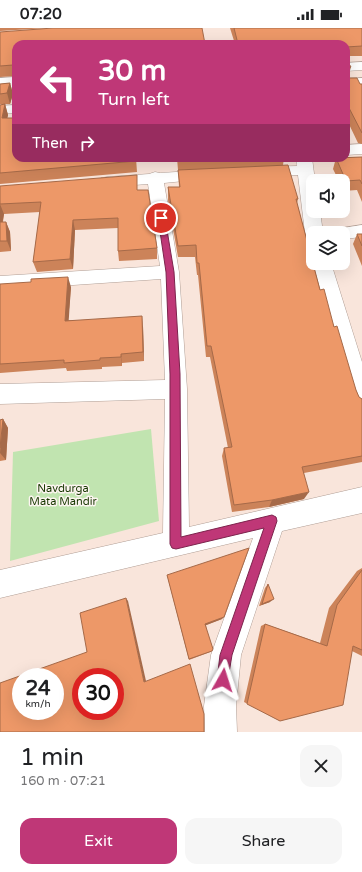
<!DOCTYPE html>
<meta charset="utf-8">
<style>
:root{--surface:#fff;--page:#f6f6f6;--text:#202124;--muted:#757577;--accent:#bf3777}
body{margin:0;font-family:"Varela Round",sans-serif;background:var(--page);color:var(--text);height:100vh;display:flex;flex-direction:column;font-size:15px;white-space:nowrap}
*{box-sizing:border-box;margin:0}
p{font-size:13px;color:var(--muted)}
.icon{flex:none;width:22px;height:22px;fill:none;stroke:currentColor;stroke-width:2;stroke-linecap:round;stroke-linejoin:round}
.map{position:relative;height:704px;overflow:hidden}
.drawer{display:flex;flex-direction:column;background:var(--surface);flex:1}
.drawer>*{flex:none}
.guide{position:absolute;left:12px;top:12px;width:338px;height:122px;border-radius:12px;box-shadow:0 4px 16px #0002;background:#bf3777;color:#fff;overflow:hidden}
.tools{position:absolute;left:306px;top:146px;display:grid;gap:8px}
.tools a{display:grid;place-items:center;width:44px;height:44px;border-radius:8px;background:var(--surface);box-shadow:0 4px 16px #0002;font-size:20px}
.speed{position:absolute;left:12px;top:640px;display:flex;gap:8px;font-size:20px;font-weight:700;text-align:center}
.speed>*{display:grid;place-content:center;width:52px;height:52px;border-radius:50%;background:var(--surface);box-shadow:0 4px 16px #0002;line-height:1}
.speed small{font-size:10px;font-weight:400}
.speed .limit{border:6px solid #d22;background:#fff;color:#111}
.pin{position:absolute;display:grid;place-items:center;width:34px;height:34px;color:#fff;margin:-17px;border:2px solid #fff;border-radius:50%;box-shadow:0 1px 4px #0007}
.me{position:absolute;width:44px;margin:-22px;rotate:6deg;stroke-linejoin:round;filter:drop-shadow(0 0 3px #0008)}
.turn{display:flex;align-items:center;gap:14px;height:84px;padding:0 20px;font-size:18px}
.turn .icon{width:52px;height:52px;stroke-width:2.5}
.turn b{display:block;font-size:28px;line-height:34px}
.then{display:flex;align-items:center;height:38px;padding:0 20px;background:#0003;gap:8px;font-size:15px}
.round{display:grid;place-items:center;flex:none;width:42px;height:42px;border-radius:12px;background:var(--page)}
.head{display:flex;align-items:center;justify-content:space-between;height:68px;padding:0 20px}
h1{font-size:24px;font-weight:600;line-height:30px}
.cta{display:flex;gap:8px;margin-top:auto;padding:8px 20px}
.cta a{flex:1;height:46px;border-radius:12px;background:var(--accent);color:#fff;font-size:16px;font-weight:600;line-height:46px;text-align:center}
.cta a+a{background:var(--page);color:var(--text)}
.status{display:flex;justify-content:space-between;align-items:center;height:28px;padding:0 20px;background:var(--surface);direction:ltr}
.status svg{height:11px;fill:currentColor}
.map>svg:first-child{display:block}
.green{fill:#c1e4b0}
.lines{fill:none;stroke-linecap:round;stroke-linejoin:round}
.street-casing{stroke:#b09e95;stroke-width:1}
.secondary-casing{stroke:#b09e95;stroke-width:1}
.street{fill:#fff;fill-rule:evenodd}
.secondary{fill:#fff;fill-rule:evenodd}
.wall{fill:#cc8359}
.shaded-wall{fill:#a66a49}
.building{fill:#ed9868;stroke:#a66a49;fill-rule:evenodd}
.route{fill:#bf3777;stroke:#7c244d}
.labels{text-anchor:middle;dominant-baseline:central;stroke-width:3;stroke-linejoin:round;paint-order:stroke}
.park-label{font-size:11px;fill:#173700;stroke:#fdf5f1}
</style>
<div class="status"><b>07:20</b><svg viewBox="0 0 49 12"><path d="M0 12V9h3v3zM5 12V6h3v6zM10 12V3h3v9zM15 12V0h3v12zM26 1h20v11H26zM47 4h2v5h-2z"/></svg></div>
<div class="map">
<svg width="362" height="704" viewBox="0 0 362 704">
<rect width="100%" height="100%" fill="#f9e5db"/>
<path class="green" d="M151,401L159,493L10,533L13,424Z"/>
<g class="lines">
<defs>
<g id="street">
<path d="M16,49V57L0,58V50Z"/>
<path d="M16,77V85L0,86V78Z"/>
<path d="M362,116V126L346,127V117Z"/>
<path d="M296,130H312L315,153H313V183H320L323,205H313V211L308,209L305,205L298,147L261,149L255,147L253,144L255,141L261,139L297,138Z"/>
<path d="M208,142L214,144L216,147L214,150L164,155L179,244L187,361L189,499L362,459V485L282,503L241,627L236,678L237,704H205L204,678L211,627L253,510L0,570V542L163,505L165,371L0,376V356L165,352L161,251L0,262V248L160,238L148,156L107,159L101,158L99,154L101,150L107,149L149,146L155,144L160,145Z"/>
<path d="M362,197V209L343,211V205H333L336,201Z"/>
<path d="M313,235H331L362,334V381L354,378L351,371Z"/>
</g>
<g id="secondary">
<path d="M362,34V42L346,43V35Z"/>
<path d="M362,50V58L346,59V51Z"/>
<path d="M16,56V64L0,65V57Z"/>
</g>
</defs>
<use href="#street" class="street-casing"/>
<use href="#secondary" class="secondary-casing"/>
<use href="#street" class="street"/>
<use href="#secondary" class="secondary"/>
</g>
<g class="wall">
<path d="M0,0H47L0,3Z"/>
<path d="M230,0H362V28H346V16H235Z"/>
<path d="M0,4L16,16V48L0,49Z"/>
<path d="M346,31L348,50L360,56H362V116L358,115L346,90Z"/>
<path d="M10,55L13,66L10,76H0V56Z"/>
<path d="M5,76L8,87L7,90L16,130H136L137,144L0,156V77Z"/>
<path d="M362,129V174L357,162L343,163V153H339L333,141L336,130Z"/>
<path d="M177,130H284L283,137L298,171L297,175L320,262L334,299L356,362L359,369L362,371V434L304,445V471L269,479L232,484L222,428L224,420H228L210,329H206L198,247H197L195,229H178L168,172V159H179L178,142L281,137L178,142Z"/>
<path d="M0,158L138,162L157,220V231L119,233L118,223V200L75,202L73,241L37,244L33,234L40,184L4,186L3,194H6L10,204L11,223L0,224Z"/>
<path d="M357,206H362V238L353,216Z"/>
<path d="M0,256L71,259L68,292L143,298L144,333L122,335V338L102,339V341L67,343L66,340L0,345Z"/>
<path d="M3,391L8,400L6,432L0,433V392Z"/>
<path d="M362,540V628L352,623L280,693L244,674L261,598L265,596L320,615L329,580L357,543Z"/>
<path d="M167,547L222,591L206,597L210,624L189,632Z"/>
<path d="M268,556L270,574L259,578L265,560Z"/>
</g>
<g class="shaded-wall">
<path d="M351,39L348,49L346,50L347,41Z"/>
<path d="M10,55L13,66L10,76L7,65Z"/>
<path d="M5,76L8,87L5,101L2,90Z"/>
<path d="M0,176L4,186L1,202L0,199Z"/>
<path d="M73,192L75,202L73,241L70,231Z"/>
<path d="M6,194L10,204L11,223L7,213Z"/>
<path d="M68,249L71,259L68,302L65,293Z"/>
<path d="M142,288L143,298L144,333L143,324Z"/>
<path d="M121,326L122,335V338L121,329Z"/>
<path d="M3,391L8,400L6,432L0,425Z"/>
<path d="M309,464L304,471L269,479L272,472Z"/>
<path d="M126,570L128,573L146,653L144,654Z"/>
<path d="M274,571L270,574L259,578L262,576Z"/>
<path d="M224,589L222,591L204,598L205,596Z"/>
</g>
<g class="building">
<path d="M53,0H202L205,16H16V40H15L13,37L0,38V4Z"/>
<path d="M234,0H362V18L346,19V16H238Z"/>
<path d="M346,31L351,39L347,41L348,50H357L360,56H362V105L348,78H346Z"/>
<path d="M10,55L7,65L0,66V56Z"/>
<path d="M5,76L2,90H16V130H136V133L0,145V77Z"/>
<path d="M362,129V156L360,152L346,153L336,130Z"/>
<path d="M288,137L298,171H296L320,262L324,261L334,299L337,298L356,362L359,369L362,371V428L302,439L309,464L272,472L234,477L224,420L232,419L211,318H207L199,235H197L196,217L178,218L168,159H180L178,142Z"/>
<path d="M137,147V162H148L157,220L118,223V190L73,192L70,231L33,234L41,174L0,176V158Z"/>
<path d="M0,194H6L7,213H0Z"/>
<path d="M357,206H362V218Z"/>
<path d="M68,249L65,293L142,288L143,324L121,326V329L100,330V332L64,335V332L0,336V256L31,254V251Z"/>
<path d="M3,391L0,420V392Z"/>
<path d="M249,520L224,589L205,596L213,621L212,623L189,631L167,547Z"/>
<path d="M362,542V622L353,618L343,677L280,693L247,676L265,596L327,618L337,577Z"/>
<path d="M268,556L274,571L262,576Z"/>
<path d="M126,570L144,654L190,636L204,686V704H0V655L87,624L80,585ZM21,649H55V683H21ZM81,649H115V683H81Z"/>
</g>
<path class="route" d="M159,188H164L165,190L174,244L180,346L181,509L272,487L276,489L277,493L232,627L227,657L223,659L218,657L217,652L220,627L264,500L176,521L172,520L170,516V346L166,244L158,190Z"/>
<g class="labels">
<g class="park-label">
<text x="63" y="460">Navdurga<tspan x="63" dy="13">Mata Mandir</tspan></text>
</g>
</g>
</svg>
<div class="tools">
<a><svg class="icon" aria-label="sound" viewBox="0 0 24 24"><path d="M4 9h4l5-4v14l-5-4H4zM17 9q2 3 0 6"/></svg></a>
<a><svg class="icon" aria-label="layers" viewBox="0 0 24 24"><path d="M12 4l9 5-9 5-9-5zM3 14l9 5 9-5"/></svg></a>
</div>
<div class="speed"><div>24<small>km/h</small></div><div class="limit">30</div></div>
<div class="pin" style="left:161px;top:190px;background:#d93025"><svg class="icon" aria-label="arrive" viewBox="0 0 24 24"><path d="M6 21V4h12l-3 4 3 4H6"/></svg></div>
<svg class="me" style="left:223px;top:652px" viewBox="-20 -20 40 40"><path d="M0-17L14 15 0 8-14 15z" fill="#bf3777" stroke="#fff" stroke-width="4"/></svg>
<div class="guide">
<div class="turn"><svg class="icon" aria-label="left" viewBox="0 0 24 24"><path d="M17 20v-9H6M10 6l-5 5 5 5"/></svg><div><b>30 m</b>Turn left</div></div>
<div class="then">Then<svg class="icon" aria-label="right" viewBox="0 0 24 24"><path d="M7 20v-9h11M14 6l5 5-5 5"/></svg></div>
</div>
</div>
<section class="drawer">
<div class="head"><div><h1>1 min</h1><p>160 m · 07:21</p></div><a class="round"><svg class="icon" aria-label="close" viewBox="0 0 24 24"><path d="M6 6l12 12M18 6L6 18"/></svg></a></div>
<div class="cta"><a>Exit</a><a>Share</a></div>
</section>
